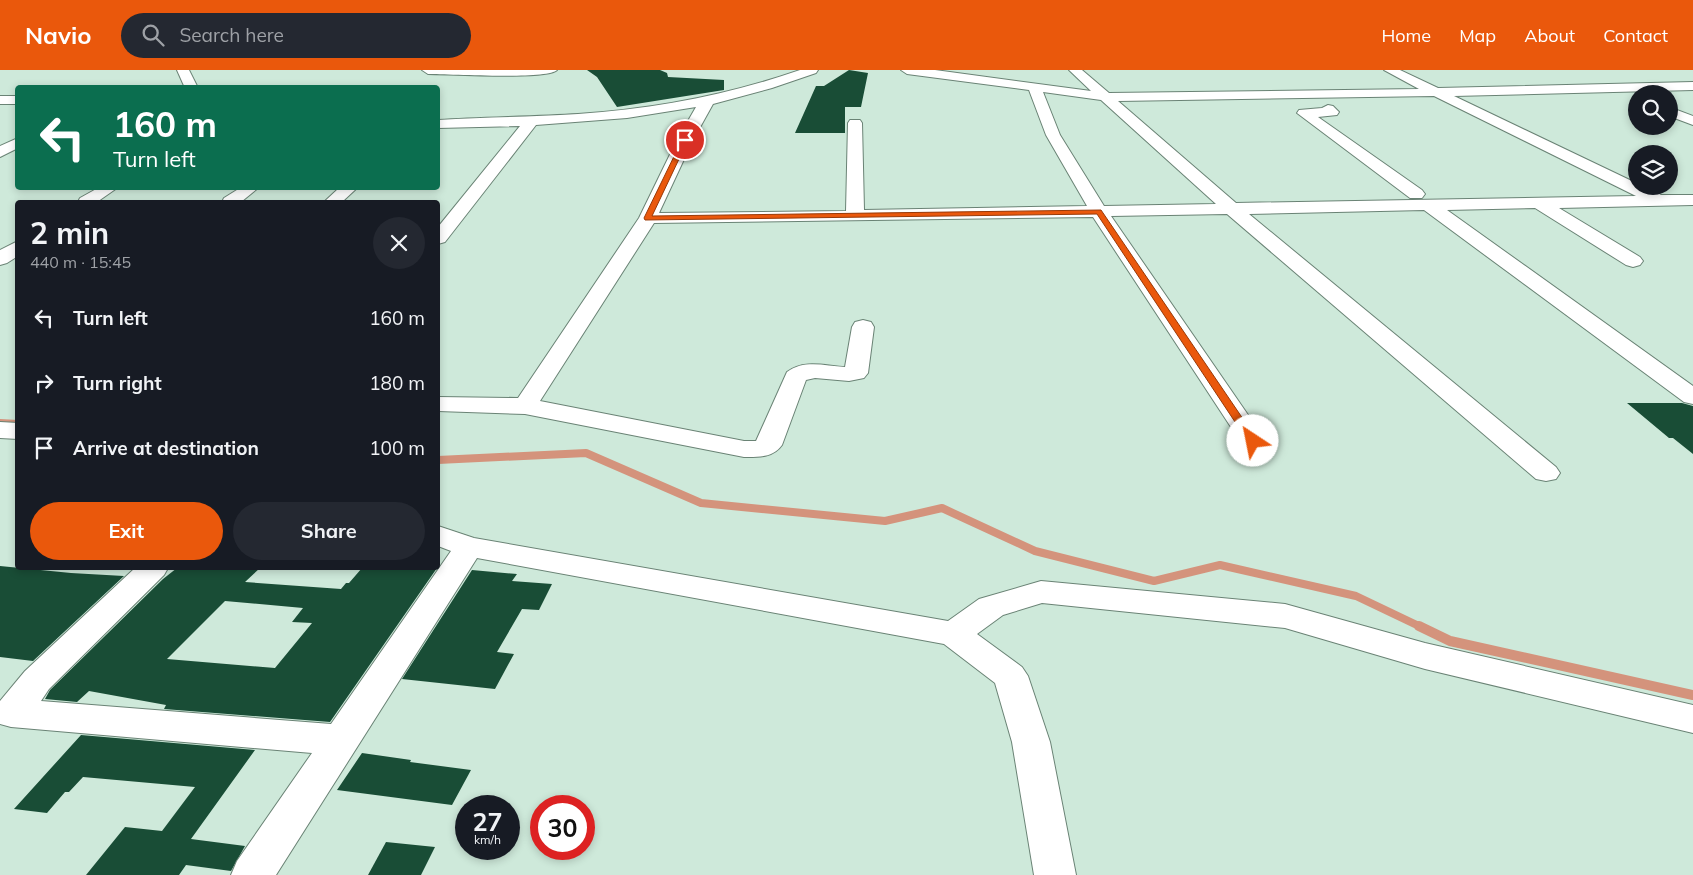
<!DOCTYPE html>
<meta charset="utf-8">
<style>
:root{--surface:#171b24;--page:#242831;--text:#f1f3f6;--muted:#9ea1a6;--accent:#ea580c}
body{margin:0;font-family:Mulish,sans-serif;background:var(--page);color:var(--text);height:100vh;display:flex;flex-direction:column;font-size:19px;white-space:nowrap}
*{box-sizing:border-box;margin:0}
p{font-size:16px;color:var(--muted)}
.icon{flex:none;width:28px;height:28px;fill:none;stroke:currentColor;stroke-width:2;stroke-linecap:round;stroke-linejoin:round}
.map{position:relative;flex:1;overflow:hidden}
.panel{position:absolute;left:15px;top:130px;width:425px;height:370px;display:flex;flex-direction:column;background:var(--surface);border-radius:5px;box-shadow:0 2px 8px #0003}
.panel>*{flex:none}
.hud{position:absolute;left:15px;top:15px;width:425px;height:105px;border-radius:5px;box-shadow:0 2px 8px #0003;background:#0b6e4f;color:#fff;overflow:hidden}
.tools{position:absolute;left:1628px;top:15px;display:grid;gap:10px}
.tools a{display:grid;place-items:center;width:50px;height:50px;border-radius:50%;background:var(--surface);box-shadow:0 2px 8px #0003;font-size:25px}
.speed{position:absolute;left:455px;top:725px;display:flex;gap:10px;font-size:25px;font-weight:700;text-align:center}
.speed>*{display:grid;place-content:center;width:65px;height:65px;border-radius:50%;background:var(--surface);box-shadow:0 2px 8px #0003;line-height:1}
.speed small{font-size:12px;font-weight:400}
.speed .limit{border:8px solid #d22;background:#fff;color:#111}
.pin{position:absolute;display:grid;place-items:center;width:42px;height:42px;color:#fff;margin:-21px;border:2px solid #fff;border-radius:50%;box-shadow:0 1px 5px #0007}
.me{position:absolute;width:55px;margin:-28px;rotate:326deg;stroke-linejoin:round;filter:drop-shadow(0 0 4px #0008)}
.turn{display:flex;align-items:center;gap:18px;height:105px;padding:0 15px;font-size:22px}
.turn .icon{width:65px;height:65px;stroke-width:2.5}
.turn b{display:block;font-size:35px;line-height:42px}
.round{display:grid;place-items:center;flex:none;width:52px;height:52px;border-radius:26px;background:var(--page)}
.headline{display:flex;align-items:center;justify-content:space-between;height:85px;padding:0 15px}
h1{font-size:30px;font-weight:700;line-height:38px}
.action{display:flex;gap:10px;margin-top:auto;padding:10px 15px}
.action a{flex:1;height:58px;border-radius:30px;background:var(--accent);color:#fff;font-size:20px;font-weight:700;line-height:58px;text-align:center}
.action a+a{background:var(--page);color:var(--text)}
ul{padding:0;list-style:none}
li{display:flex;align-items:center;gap:15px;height:65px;padding:0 15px}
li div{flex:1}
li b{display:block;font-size:19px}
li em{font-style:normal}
header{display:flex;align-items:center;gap:30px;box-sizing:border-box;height:70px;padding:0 25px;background:var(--accent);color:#fff}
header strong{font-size:24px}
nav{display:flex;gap:28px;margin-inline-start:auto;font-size:18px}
.search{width:350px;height:45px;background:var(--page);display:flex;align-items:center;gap:12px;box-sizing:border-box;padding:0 18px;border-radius:28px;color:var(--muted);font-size:19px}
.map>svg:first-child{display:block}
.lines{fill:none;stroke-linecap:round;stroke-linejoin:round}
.stream-far2{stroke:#d4937c;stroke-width:6}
.stream-far1{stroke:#d4937c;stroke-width:8}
.stream{stroke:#d4937c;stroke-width:10}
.building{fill:#194d36;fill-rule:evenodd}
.minor-casing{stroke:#6a8375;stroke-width:2}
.minor{fill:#fff;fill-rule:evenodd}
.route{fill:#ea580c;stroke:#983908}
</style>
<header>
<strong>Navio</strong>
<div class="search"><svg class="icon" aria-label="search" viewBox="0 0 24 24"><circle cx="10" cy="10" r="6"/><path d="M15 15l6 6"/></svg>Search here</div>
<nav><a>Home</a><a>Map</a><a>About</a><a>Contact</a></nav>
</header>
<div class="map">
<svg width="1693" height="805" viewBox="0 0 1693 805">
<rect width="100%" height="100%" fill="#cee9da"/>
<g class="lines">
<path class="stream-far2" d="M0,352L18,353"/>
<path class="stream-far1" d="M438,390L586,383L701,433L885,451L942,438L1035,481L1154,511L1220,495L1356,526L1421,557"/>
<path class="stream" d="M1419,556L1450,571L1693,625"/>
</g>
<g class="building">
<path d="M587,0H660L667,3L668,7L724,10V20L617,37L597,7Z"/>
<path d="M849,0L868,3L861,37H845V63H795L816,16H824Z"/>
<path d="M1627,333H1682L1693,336V384L1673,368H1669Z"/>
<path d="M0,496L71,503L124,506L33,591L0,587Z"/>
<path d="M177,498H260L245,512L341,519L346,513H349L362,498H437L330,652L164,639L166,635L89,621L77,632L45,629L50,620L163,509ZM225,531L303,538L292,552L312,553L275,598L167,589Z"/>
<path d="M472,500L517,504L512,511L552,514L539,540L522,539L497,582L514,584L495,619L402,609Z"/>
<path d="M81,665L255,680L191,769L245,776L231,801L186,795L179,805H86L125,757L162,761L195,717L83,707L69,722H65L47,743L14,739Z"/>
<path d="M362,683L411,690L410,692L471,700L452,735L337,720Z"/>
<path d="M386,772L435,777L421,805H368Z"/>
</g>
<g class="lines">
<defs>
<g id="minor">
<path d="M177,0H189L198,18H185Z"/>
<path d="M422,0H557C548,10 447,4 428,4Z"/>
<path d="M800,0H818L816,3L772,18L713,34L693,70L659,143L846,141L848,53L850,50H860L862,53L864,140L1087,136L1046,65L1029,20L907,4L901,0H935L1091,21L1069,0H1082L1109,23L1419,19L1384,0H1400L1438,18L1693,12V20L1454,26L1636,113V116H1643L1661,125H1693V135L1559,138L1640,187L1643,191L1640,195L1633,197L1626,195L1535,138L1447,140L1693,316V334L1684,332L1424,140L1249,144L1556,397L1560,403L1556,409L1546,411L1536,409L1227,144L1111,146L1266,371L1262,377L1253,379L1244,377L1093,147L654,153L540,331L744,371H756L787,302C804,289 825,296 845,297L852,257L855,252L863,250L871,252L874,257L868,303L864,308L849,311L815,308L806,310L782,375C773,388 758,387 744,387L525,344L438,341V327L518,328L639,148L677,70L696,37L627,48L536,55L445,172L438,174V157L520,56L438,58V50C484,47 531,47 578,44C655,39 728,25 800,0ZM1043,22L1101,30L1216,134L1104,136L1060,65ZM1434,26L1636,126L1236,133L1118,31Z"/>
<rect x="0" y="26" width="18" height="8"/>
<path d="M1328,35L1333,36L1339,42L1337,45L1318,47L1422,120L1425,124L1422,128H1410L1297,43L1299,40L1322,38Z"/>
<path d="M1669,37L1693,46V55L1669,46Z"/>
<path d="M18,68V78L0,87V76Z"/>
<path d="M98,118H117L97,132H78L80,128Z"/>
<path d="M240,118H258L241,132H222L224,128Z"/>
<path d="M339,118H357L342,132H324Z"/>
<path d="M18,171V186L7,193L0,195V180Z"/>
<path d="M0,352L18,353V369L0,368Z"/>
<path d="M438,456L474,468L948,551L979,529L1041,511L1285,534L1425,573L1693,635V663L1425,599L1285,558L1042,533L1003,545L977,564L1022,597L1028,606L1050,672L1076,805H1034L1012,672L995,613L944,574L477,488L276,805H231L237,791L312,683L11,657L0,654V631L25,601L135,498H168L164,505L49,619L41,631L331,654L451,481L438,476Z"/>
</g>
</defs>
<use href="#minor" class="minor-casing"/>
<use href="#minor" class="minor"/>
</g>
<path class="route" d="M685,68L688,70L652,146L1101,140L1258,371L1257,373H1249L1097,144L645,150L644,148L682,70Z"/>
</svg>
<div class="tools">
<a><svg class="icon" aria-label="search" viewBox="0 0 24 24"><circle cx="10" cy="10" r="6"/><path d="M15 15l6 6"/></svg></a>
<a><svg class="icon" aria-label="layers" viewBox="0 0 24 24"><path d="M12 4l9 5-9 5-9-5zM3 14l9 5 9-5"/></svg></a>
</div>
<div class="speed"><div>27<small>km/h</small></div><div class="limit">30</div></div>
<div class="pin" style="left:685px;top:70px;background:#d93025"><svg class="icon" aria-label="arrive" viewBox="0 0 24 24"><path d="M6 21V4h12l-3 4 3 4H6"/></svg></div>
<svg class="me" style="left:1253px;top:371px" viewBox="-20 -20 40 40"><circle r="19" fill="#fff"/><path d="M0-13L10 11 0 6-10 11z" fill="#ea580c"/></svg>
<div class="hud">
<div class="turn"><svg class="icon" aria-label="left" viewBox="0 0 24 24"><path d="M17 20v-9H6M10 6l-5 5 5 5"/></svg><div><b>160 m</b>Turn left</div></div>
</div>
<section class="panel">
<div class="headline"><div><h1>2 min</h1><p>440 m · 15:45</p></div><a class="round"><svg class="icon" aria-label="close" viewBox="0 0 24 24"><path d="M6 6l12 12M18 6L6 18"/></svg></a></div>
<ul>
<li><svg class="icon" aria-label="left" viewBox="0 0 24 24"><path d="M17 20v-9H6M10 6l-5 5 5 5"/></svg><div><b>Turn left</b></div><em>160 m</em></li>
<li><svg class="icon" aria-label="right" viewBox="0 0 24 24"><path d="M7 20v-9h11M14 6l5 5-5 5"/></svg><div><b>Turn right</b></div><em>180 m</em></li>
<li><svg class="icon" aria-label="arrive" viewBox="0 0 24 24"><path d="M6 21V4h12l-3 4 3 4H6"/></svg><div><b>Arrive at destination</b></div><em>100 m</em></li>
</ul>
<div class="action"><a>Exit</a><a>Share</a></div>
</section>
</div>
